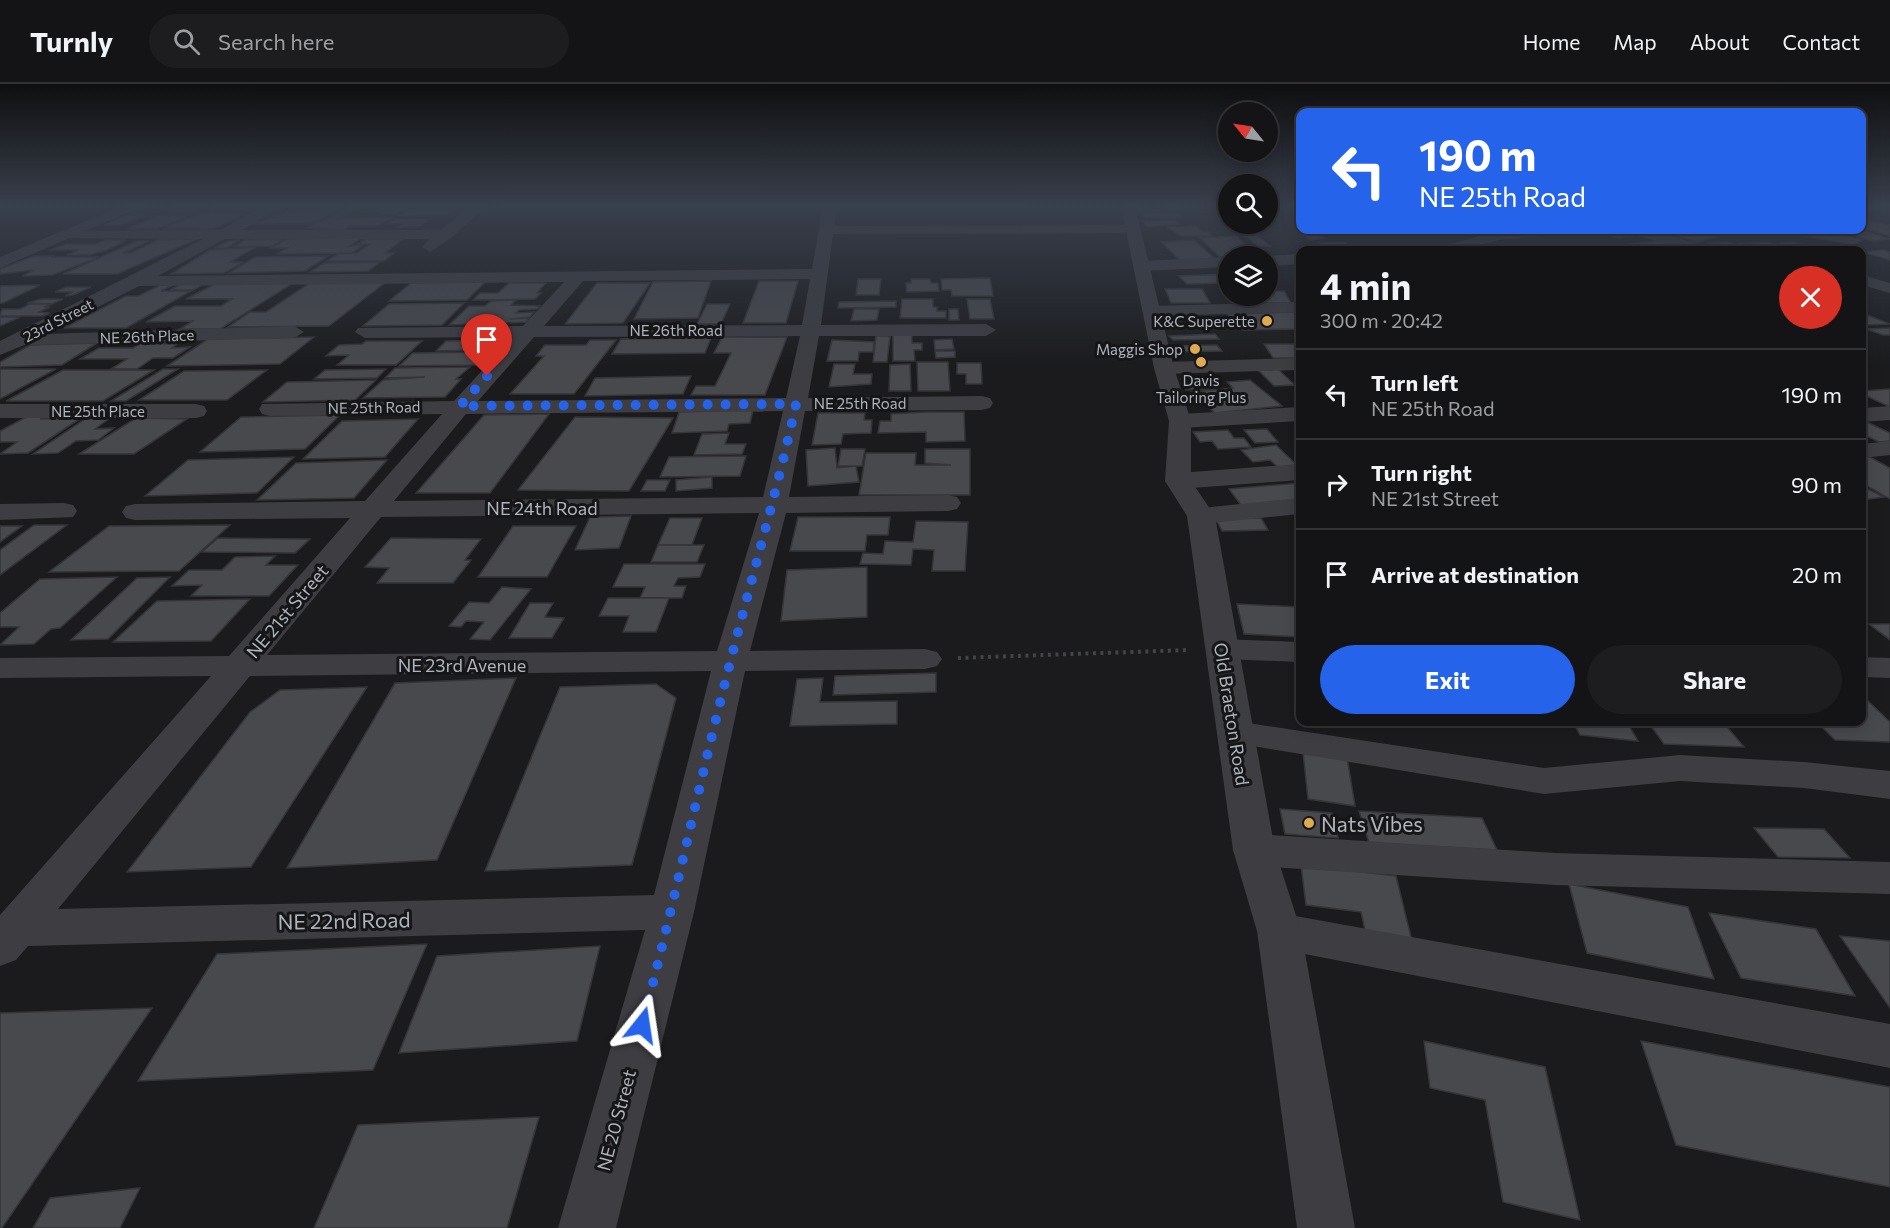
<!DOCTYPE html>
<meta charset="utf-8">
<style>
:root{--surface:#141416;--page:#1d1d1f;--text:#f1f3f6;--muted:#9d9ea1;--line:#333335;--accent:#2563eb}
body{margin:0;font-family:Commissioner,sans-serif;background:var(--page);color:var(--text);height:100vh;display:flex;flex-direction:column;font-size:22px;white-space:nowrap}
*{box-sizing:border-box;margin:0}
p{font-size:20px;color:var(--muted)}
.icon{flex:none;width:33px;height:33px;fill:none;stroke:currentColor;stroke-width:2;stroke-linecap:round;stroke-linejoin:round}
.map{position:relative;flex:1;overflow:hidden}
.sheet{position:absolute;left:1296px;top:162px;width:570px;height:480px;display:flex;flex-direction:column;background:var(--surface);border-radius:12px;box-shadow:0 3px 15px #0003,0 0 0 2px var(--line)}
.sheet>*{flex:none}
.top-card{position:absolute;left:1296px;top:24px;width:570px;height:126px;border-radius:12px;box-shadow:0 3px 15px #0003,0 0 0 2px var(--line);background:#2563eb;color:#fff;overflow:hidden}
.needle{width:39px;rotate:300deg}
.controls{position:absolute;left:1218px;top:18px;display:grid;gap:12px}
.controls a{display:grid;place-items:center;width:60px;height:60px;border-radius:50%;background:var(--surface);box-shadow:0 3px 15px #0003,0 0 0 2px var(--line);font-size:30px}
.pin{position:absolute;display:grid;place-items:center;width:51px;height:51px;color:#fff;margin:-62px -26px;border-radius:50% 50% 50% 0;rotate:-45deg;box-shadow:0 0 6px #0007}
.pin .icon{rotate:45deg}
.me{position:absolute;width:66px;margin:-33px;rotate:15deg;stroke-linejoin:round;filter:drop-shadow(0 0 4px #0008)}
.turn{display:flex;align-items:center;gap:21px;height:126px;padding:0 24px;font-size:27px}
.turn .icon{width:78px;height:78px;stroke-width:2.5}
.turn b{display:block;font-size:42px;line-height:51px}
.round{display:grid;place-items:center;flex:none;width:63px;height:63px;border-radius:32px;background:var(--page)}
.summary{display:flex;align-items:center;justify-content:space-between;height:102px;padding:0 24px}
h1{font-size:36px;font-weight:700;line-height:45px}
.cta{display:flex;gap:12px;margin-top:auto;padding:12px 24px}
.cta a{flex:1;height:69px;border-radius:36px;background:var(--accent);color:#fff;font-size:24px;font-weight:700;line-height:69px;text-align:center}
.cta a+a{background:var(--page);color:var(--text)}
ul{padding:0;list-style:none}
li{display:flex;align-items:center;gap:18px;height:90px;padding:0 24px;border-top:2px solid var(--line)}
li div{flex:1}
li b{display:block;font-size:22px}
li em{font-style:normal}
header{display:flex;align-items:center;gap:36px;box-sizing:border-box;height:84px;padding:0 30px;background:var(--surface);border-bottom:2px solid var(--line)}
header strong{font-size:28px}
nav{display:flex;gap:33px;margin-inline-start:auto;font-size:21px}
.search{width:420px;height:54px;background:var(--page);display:flex;align-items:center;gap:15px;box-sizing:border-box;padding:0 21px;border-radius:33px;color:var(--muted);font-size:22px}
.map>svg:first-child{display:block}
.building{fill:#48494d;stroke:#353539;stroke-width:1.5}
.lines{fill:none;stroke-linecap:round;stroke-linejoin:round}
.path{stroke:#434448;stroke-width:4;stroke-dasharray:3 4.5;stroke-linecap:butt}
.minor{fill:#3d3d42;fill-rule:evenodd}
.tertiary{fill:#3d3d42;fill-rule:evenodd}
.route{stroke:#2563eb;stroke-width:10;stroke-dasharray:0 18}
.poi-dot{fill:#deab52;stroke:#161618;stroke-width:2}
.labels{text-anchor:middle;dominant-baseline:central;stroke-width:6;stroke-linejoin:round;paint-order:stroke}
.far-street-label{font-size:15px;fill:#afb3bb;stroke:#161618}
.far-poi-label{font-size:15px;fill:#afb3bb;stroke:#161618;text-anchor:end}
.street-label{font-size:18px;fill:#afb3bb;stroke:#161618}
.near-poi-label{font-size:21px;fill:#afb3bb;stroke:#161618;text-anchor:start}
.near-street-label{font-size:21px;fill:#afb3bb;stroke:#161618}
</style>
<header>
<strong>Turnly</strong>
<div class="search"><svg class="icon" aria-label="search" viewBox="0 0 24 24"><circle cx="10" cy="10" r="6"/><path d="M15 15l6 6"/></svg>Search here</div>
<nav><a>Home</a><a>Map</a><a>About</a><a>Contact</a></nav>
</header>
<div class="map">
<svg width="1890" height="1144" viewBox="0 0 1890 1144">
<rect width="100%" height="100%" fill="#1b1b1d"/>
<g class="building">
<path d="M179,122H208L199,127L168,128Z"/>
<path d="M214,122H257L247,127H203Z"/>
<path d="M294,122H344L311,140H251L281,131Z"/>
<path d="M354,122H391L348,126Z"/>
<path d="M394,122H409L396,130H381Z"/>
<path d="M414,122H460L446,132H399Z"/>
<path d="M1862,122H1883L1890,124V128Z"/>
<path d="M1175,123L1180,126L1152,128L1147,125Z"/>
<path d="M1180,128L1181,134H1145L1142,129Z"/>
<path d="M201,129H246L214,145H162Z"/>
<path d="M336,130H346L336,135L394,133L377,142H350L343,146L307,144Z"/>
<path d="M127,131H144L122,141H104Z"/>
<path d="M158,132H187L156,145H126Z"/>
<path d="M395,135H431L418,143H397L402,140H386Z"/>
<path d="M1175,136L1180,140L1148,143L1142,137Z"/>
<path d="M1862,136L1890,141V152L1862,144Z"/>
<path d="M1196,142L1202,148H1209L1212,152H1181L1167,143Z"/>
<path d="M1589,146H1618L1638,151L1619,154L1610,152L1620,150Z"/>
<path d="M1674,146H1708L1726,150L1698,158L1665,149L1679,147Z"/>
<path d="M1715,146H1772L1732,151Z"/>
<path d="M1815,146L1864,155L1854,161L1804,152Z"/>
<path d="M1834,146H1861L1890,155L1873,157Z"/>
<path d="M1316,149L1325,154L1311,156L1301,150Z"/>
<path d="M1257,151L1270,162H1258L1245,152Z"/>
<path d="M1237,152L1247,163L1254,162L1262,169H1256L1259,171L1220,173L1200,154Z"/>
<path d="M361,154L350,162L363,161L352,169L277,170L287,164H271L287,155Z"/>
<path d="M197,155L117,190H63L137,157H149L123,169H130L158,156Z"/>
<path d="M283,155L272,162L233,163L245,156Z"/>
<path d="M365,155H403L385,169H394L384,177H327L338,170L357,169L370,160H358Z"/>
<path d="M105,156H126L107,166L89,171H67L79,166H50L66,160H96Z"/>
<path d="M240,156L227,164H214L228,157Z"/>
<path d="M1194,156L1215,175L1180,176L1161,158Z"/>
<path d="M1660,157L1688,166H1647L1628,160Z"/>
<path d="M1343,158L1354,164L1331,165L1320,159Z"/>
<path d="M1727,158L1740,162L1720,164L1707,159Z"/>
<path d="M1768,158L1794,166H1757L1737,160Z"/>
<path d="M1793,158L1801,160L1824,166H1804L1780,159Z"/>
<path d="M256,163L230,178H244L224,189L171,190L210,166Z"/>
<path d="M1884,166L1890,168V176L1862,168Z"/>
<path d="M34,172H55L51,173H99L52,191L22,192L34,186L0,190V185Z"/>
<path d="M328,172L305,187L229,189L255,173Z"/>
<path d="M380,178L368,187L310,188L324,179Z"/>
<path d="M1228,190V199L1187,200L1179,192Z"/>
<path d="M990,194L993,212H952L951,206H942L941,195Z"/>
<path d="M858,195H881L879,211H856Z"/>
<path d="M911,195H930L931,199H938L939,207L907,208L906,199H911Z"/>
<path d="M711,197L698,234L634,235L653,198Z"/>
<path d="M759,197H798L786,239H743Z"/>
<path d="M386,198L329,242L228,243L250,228H266L310,199Z"/>
<path d="M485,198L467,216L389,217L411,199Z"/>
<path d="M183,199H206L193,206H170Z"/>
<path d="M293,199L220,245H180L193,237L146,238L175,222H221L232,215H186L215,200Z"/>
<path d="M509,199H546L537,209H541L535,215L473,216L480,209H498Z"/>
<path d="M597,199H650L623,239L565,240Z"/>
<path d="M40,201L3,219H0V202Z"/>
<path d="M161,201H173L161,207H191L126,244H64L126,212H138Z"/>
<path d="M66,203H91L73,211L65,212L72,208H55Z"/>
<path d="M1165,205H1202L1210,219H1171Z"/>
<path d="M1268,207H1284L1291,219H1266L1263,212H1268Z"/>
<path d="M42,215H63L52,220L27,219Z"/>
<path d="M902,215H933V223H937V227H946V234H900Z"/>
<path d="M967,215H990L994,235H970Z"/>
<path d="M516,216L511,221L540,222L537,225L519,226L516,229L534,228L530,233L510,235L529,234L526,238L449,241L469,222H485L491,217Z"/>
<path d="M896,217V223L838,224L839,218Z"/>
<path d="M464,219L442,241L363,242L389,220Z"/>
<path d="M30,220H51L44,223H50L39,228L50,229L42,232H0L2,225H20Z"/>
<path d="M707,220H730L721,240H697Z"/>
<path d="M854,225H879L877,236L851,237Z"/>
<path d="M949,225H958L959,236H949Z"/>
<path d="M1300,228V245L1242,246L1227,230Z"/>
<path d="M1862,231H1867L1890,240L1865,241L1862,240Z"/>
<path d="M0,233H20L0,242Z"/>
<path d="M1890,244V251H1883L1866,245Z"/>
<path d="M1215,250L1219,255L1173,256L1169,252Z"/>
<path d="M893,251H912V259H922V266H914L915,277H893Z"/>
<path d="M876,252H890L887,278H873Z"/>
<path d="M314,253L280,280L167,282L208,255Z"/>
<path d="M722,253H787L765,311H691L696,302H715L731,269H714Z"/>
<path d="M711,254L705,269L612,270L621,255Z"/>
<path d="M952,255L954,265L935,266L934,256Z"/>
<path d="M494,256L486,266L436,267L446,257Z"/>
<path d="M590,256H616L574,310H510L544,272H536L545,261H586Z"/>
<path d="M832,256L874,258L873,268H859L858,277H827Z"/>
<path d="M366,257H422L396,281H337L349,271L326,272L339,261L362,260Z"/>
<path d="M97,259L62,281L0,283V278L30,261Z"/>
<path d="M141,259L177,260L172,264L190,263L173,274H153L137,285H111L127,275H80L99,264H133Z"/>
<path d="M1264,260H1300V274H1273Z"/>
<path d="M1217,261L1222,267L1171,268L1168,262Z"/>
<path d="M935,267H955V273L936,274Z"/>
<path d="M488,268L477,281L399,282L413,269Z"/>
<path d="M917,278H948L950,307H918Z"/>
<path d="M957,279H981L982,300H966V290H957Z"/>
<path d="M834,280H855L853,290H872L871,300L829,303Z"/>
<path d="M910,280L911,307H889L890,281Z"/>
<path d="M470,283L456,295H461L445,313L363,314L383,296L425,293L385,294L395,284Z"/>
<path d="M0,285H56L0,315Z"/>
<path d="M163,285H178L126,317H111Z"/>
<path d="M386,285L377,294L314,295L325,286Z"/>
<path d="M1278,285L1295,301L1274,302L1258,286Z"/>
<path d="M63,286H154L103,317H6Z"/>
<path d="M267,286L227,316H139L184,287Z"/>
<path d="M691,292L683,310L585,312L595,294Z"/>
<path d="M1181,295H1210L1216,305L1186,306Z"/>
<path d="M376,296L355,316L263,318L287,298Z"/>
<path d="M1250,296L1282,322L1215,329L1191,308L1233,304L1227,298Z"/>
<path d="M1890,305V323L1862,310V307Z"/>
<path d="M753,326L750,339L729,340L727,347L672,349L679,328Z"/>
<path d="M926,328H964L965,357L926,358V348L878,349L880,337H891V330Z"/>
<path d="M818,329H865L864,336H872L871,349L843,350L841,360L812,361Z"/>
<path d="M549,330L490,409H416L484,331Z"/>
<path d="M340,331L305,365L200,368L241,333Z"/>
<path d="M26,333H44L40,335L81,334L28,369L0,370L17,358H0V347Z"/>
<path d="M575,333L673,334L629,407L518,406Z"/>
<path d="M110,334L95,345L114,344L98,356L76,357L58,369L33,370L85,335Z"/>
<path d="M136,334L187,335L134,370H79Z"/>
<path d="M418,335L385,373L303,375L342,337Z"/>
<path d="M1865,337L1890,349V357L1879,358L1862,350V338Z"/>
<path d="M1267,345L1278,358L1255,359L1244,346Z"/>
<path d="M1228,346L1234,354H1244L1251,363L1218,365L1212,357L1200,358L1193,348Z"/>
<path d="M729,349L725,360H746L742,370L694,371L702,350Z"/>
<path d="M1276,361L1300,384L1282,387L1270,376L1253,378L1241,366Z"/>
<path d="M835,364L837,384L856,382L859,398L808,402L806,366Z"/>
<path d="M841,365H865L862,382H838Z"/>
<path d="M925,365H970V411H859L866,369H916L915,381H951L925,379Z"/>
<path d="M746,372L740,392L660,393L669,373Z"/>
<path d="M294,373L257,409L145,412L188,376Z"/>
<path d="M1870,373L1890,384V415L1862,399V383H1865L1862,381V374Z"/>
<path d="M387,376L354,414L257,416L296,379Z"/>
<path d="M712,393V404L676,407V396Z"/>
<path d="M647,396H670L665,407H641Z"/>
<path d="M1300,399V416L1241,421L1229,405Z"/>
<path d="M1862,402L1884,413L1862,416Z"/>
<path d="M631,432L619,464L575,466L590,433Z"/>
<path d="M798,433H890L888,451H867L865,467H790Z"/>
<path d="M670,434H702L692,461H658Z"/>
<path d="M1261,434L1268,446L1222,447L1216,435Z"/>
<path d="M916,437L968,438L965,487H932L934,466L913,465L911,481L860,480L863,469L883,470L885,457L913,458Z"/>
<path d="M34,441H67L0,491V466Z"/>
<path d="M230,441L179,487L49,488L109,442Z"/>
<path d="M0,442H22L0,458Z"/>
<path d="M513,442H576L547,493H478Z"/>
<path d="M218,454L310,455L295,469L202,468Z"/>
<path d="M391,454L481,455L465,476H471L453,499H377L389,484L365,483Z"/>
<path d="M658,461H704L697,478H651Z"/>
<path d="M275,472L266,481H298L269,512H191L202,501L172,502L189,486H222L235,473Z"/>
<path d="M624,480H705L700,493L678,494L674,502H686L682,514H640L645,503H613Z"/>
<path d="M867,483V533L781,537L787,486Z"/>
<path d="M117,493L60,544L51,545L34,560L0,561L19,543H0V529L40,495Z"/>
<path d="M170,493L108,555L71,556L137,494Z"/>
<path d="M502,503L531,505L490,556L470,555L484,538L466,537L461,543L449,542L469,518L489,519Z"/>
<path d="M608,514H669L656,548H623L629,532H599Z"/>
<path d="M250,515L211,557L113,558L157,517Z"/>
<path d="M530,519H553L545,533L564,534L552,554H509Z"/>
<path d="M1237,520L1300,523V553L1244,550Z"/>
<path d="M1869,540H1890V556Z"/>
<path d="M936,589V608L833,611L835,592Z"/>
<path d="M516,594L437,776L287,784L395,599Z"/>
<path d="M823,594L820,618L897,617V640L790,642L797,595Z"/>
<path d="M656,600L676,614L632,781L485,787L560,603Z"/>
<path d="M367,603L251,783L127,788L250,628L280,606Z"/>
<path d="M1862,611L1890,638V658L1835,656L1817,638H1862Z"/>
<path d="M1573,638H1627L1638,657L1580,651Z"/>
<path d="M1648,638H1723L1744,663L1664,660Z"/>
<path d="M1303,668L1347,673L1355,722L1308,715Z"/>
<path d="M1280,725L1332,729L1338,754L1285,750Z"/>
<path d="M1359,727L1482,734L1497,766L1369,759Z"/>
<path d="M1754,744L1824,745L1850,774L1778,773Z"/>
<path d="M1301,781L1396,792L1412,857L1366,851L1361,828L1306,821Z"/>
<path d="M1569,800L1688,823L1714,895L1587,869Z"/>
<path d="M1709,829L1816,845L1855,912L1741,894Z"/>
<path d="M1840,852L1890,857V924Z"/>
<path d="M427,860L373,986L138,997L217,870Z"/>
<path d="M600,862L577,957L399,969L437,872Z"/>
<path d="M152,924L2,1144H0V929Z"/>
<path d="M1424,957L1545,983L1580,1136L1503,1118L1485,1016L1430,1004Z"/>
<path d="M1641,957L1890,1003V1103L1676,1061Z"/>
<path d="M539,1033L507,1144H314L358,1041Z"/>
<path d="M140,1104L120,1144H33L50,1114Z"/>
</g>
<g class="lines">
<path class="path" d="M958,574L1188,566"/>
<g class="minor">
<path d="M264,122H282L242,146H441L470,122H486L451,154L430,168L422,163L430,155H225L158,192L812,185L823,122H837L834,142L1131,141L1138,145L1131,149L833,150L821,241L986,240L996,246L986,252H819L808,314L982,312L990,314L993,319L990,324L982,326L805,327L789,413L948,411L957,413L961,419L957,425L948,427L786,429L750,567L925,565L937,568L942,575L937,582L925,585L745,587L694,828L616,1144H558L645,846L28,862L16,876L0,882V831L211,592L0,594V574L229,572L350,434L135,436L126,434L122,428L126,422L135,420L365,417L442,330L270,332L262,330L259,325L262,320L454,317L513,253L365,254L355,248L358,244L523,242L564,198L139,202L45,250L294,242L304,248L294,254L24,261L0,271V257L203,155L68,154L63,153L61,150L63,147L220,146ZM810,195L802,241L544,242L583,197ZM800,252L786,314L478,317L534,253ZM783,327L763,413L394,417L466,330ZM759,429L717,567L267,571L381,433ZM711,587L654,811L58,825L250,592Z"/>
<path d="M1520,146H1572L1565,150L1499,156L1461,166H1447L1445,164L1447,161L1498,147Z"/>
<path d="M1626,146H1648L1711,163L1713,166H1689L1628,149Z"/>
<path d="M1300,170V180L1268,182L1267,172Z"/>
<path d="M1228,173V183L1141,187L1133,182L1141,177Z"/>
<path d="M1862,191L1890,199V209L1862,201Z"/>
<path d="M1300,218V228L1152,232L1143,227L1152,222Z"/>
<path d="M1300,274V286L1164,290L1157,288L1154,284L1157,280L1164,278Z"/>
<path d="M0,320H196L204,322L207,327L204,332L196,334H0Z"/>
<path d="M1890,322V336L1862,338V324Z"/>
<path d="M1300,323V337L1180,344L1172,342L1169,337L1172,332L1180,330Z"/>
<path d="M1890,357V371L1862,374V360Z"/>
<path d="M1300,380V396L1178,405L1169,402L1165,397L1169,392L1178,389Z"/>
<path d="M1300,414V430L1201,440L1191,438L1187,432L1191,426L1201,424Z"/>
<path d="M64,419L73,421L77,427L73,433L0,436V420Z"/>
<path d="M1222,555L1300,558V578L1222,575L1210,572L1206,565L1210,558Z"/>
<path d="M1862,573L1890,574V594L1862,593Z"/>
<path d="M1235,637L1544,684L1680,671L1804,678L1890,687V715L1804,704L1680,697L1544,710L1222,657L1217,649L1222,641Z"/>
<path d="M1254,750L1555,769L1890,778V810L1555,801L1254,782L1239,777L1233,766L1239,755Z"/>
<path d="M1279,829L1890,940V984L1279,865L1263,860L1257,847L1263,834Z"/>
</g>
<g class="tertiary">
<path d="M123,122H143L0,184V173Z"/>
<path d="M1121,122H1135L1174,284L1191,337V397L1215,432L1275,766L1301,847L1355,1144H1297L1257,847L1233,766L1187,432L1165,397L1169,337L1154,284Z"/>
</g>
</g>
<linearGradient id="sky" x2="0" y2="1"><stop stop-color="#0f0f10"/><stop offset="0.43" stop-color="#393f4c"/><stop offset="1" stop-color="#393f4c" stop-opacity="0"/></linearGradient>
<rect width="1890" height="283" fill="url(#sky)"/>
<g class="lines">
<path class="route" d="M487,292L460,322L796,320C777,408 752,492 730,579C699,700 674,821 642,941"/>
</g>
<g class="poi-dot">
<circle cx="1267" cy="237" r="6"/>
<circle cx="1195" cy="265" r="6"/>
<circle cx="1201" cy="278" r="6"/>
<circle cx="1309" cy="739" r="6"/>
</g>
<g class="labels">
<g class="far-street-label">
<text transform="translate(58 236) rotate(-27)">23rd Street</text>
<text x="676" y="246">NE 26th Road</text>
<text transform="translate(147 252) rotate(-2)">NE 26th Place</text>
<text x="860" y="319">NE 25th Road</text>
<text transform="translate(374 323) rotate(-1)">NE 25th Road</text>
<text x="98" y="327">NE 25th Place</text>
</g>
<g class="far-poi-label">
<text x="1255" y="237">K&amp;C Superette</text>
<text x="1183" y="265">Maggis Shop</text>
<text x="1201" y="296" text-anchor="middle">Davis<tspan x="1201" dy="17">Tailoring Plus</tspan></text>
</g>
<g class="street-label">
<text x="542" y="424">NE 24th Road</text>
<text transform="translate(287 527) rotate(-50)">NE 21st Street</text>
<text x="462" y="581">NE 23rd Avenue</text>
<text transform="translate(1232 630) rotate(81)">Old Braeton Road</text>
<text transform="translate(616 1036) rotate(-75)">NE 20 Street</text>
</g>
<g class="near-poi-label">
<text x="1321" y="739">Nats Vibes</text>
</g>
<g class="near-street-label">
<text transform="translate(344 836) rotate(-1)">NE 22nd Road</text>
</g>
</g>
</svg>
<div class="controls">
<a><svg class="needle" viewBox="-14 -14 28 28"><path d="M0-13l5 13h-10z" fill="#e53935"/><path d="M0 13l5-13h-10z" fill="#9d9ea1"/></svg></a>
<a><svg class="icon" aria-label="search" viewBox="0 0 24 24"><circle cx="10" cy="10" r="6"/><path d="M15 15l6 6"/></svg></a>
<a><svg class="icon" aria-label="layers" viewBox="0 0 24 24"><path d="M12 4l9 5-9 5-9-5zM3 14l9 5 9-5"/></svg></a>
</div>
<div class="pin" style="left:487px;top:292px;background:#d93025"><svg class="icon" aria-label="arrive" viewBox="0 0 24 24"><path d="M6 21V4h12l-3 4 3 4H6"/></svg></div>
<svg class="me" style="left:642px;top:941px" viewBox="-20 -20 40 40"><path d="M0-17L14 15 0 8-14 15z" fill="#2563eb" stroke="#fff" stroke-width="4"/></svg>
<div class="top-card">
<div class="turn"><svg class="icon" aria-label="left" viewBox="0 0 24 24"><path d="M17 20v-9H6M10 6l-5 5 5 5"/></svg><div><b>190 m</b>NE 25th Road</div></div>
</div>
<section class="sheet">
<div class="summary"><div><h1>4 min</h1><p>300 m · 20:42</p></div><a class="round" style="background:#d93025;color:#fff"><svg class="icon" aria-label="close" viewBox="0 0 24 24"><path d="M6 6l12 12M18 6L6 18"/></svg></a></div>
<ul>
<li><svg class="icon" aria-label="left" viewBox="0 0 24 24"><path d="M17 20v-9H6M10 6l-5 5 5 5"/></svg><div><b>Turn left</b><p>NE 25th Road</p></div><em>190 m</em></li>
<li><svg class="icon" aria-label="right" viewBox="0 0 24 24"><path d="M7 20v-9h11M14 6l5 5-5 5"/></svg><div><b>Turn right</b><p>NE 21st Street</p></div><em>90 m</em></li>
<li><svg class="icon" aria-label="arrive" viewBox="0 0 24 24"><path d="M6 21V4h12l-3 4 3 4H6"/></svg><div><b>Arrive at destination</b></div><em>20 m</em></li>
</ul>
<div class="cta"><a>Exit</a><a>Share</a></div>
</section>
</div>
